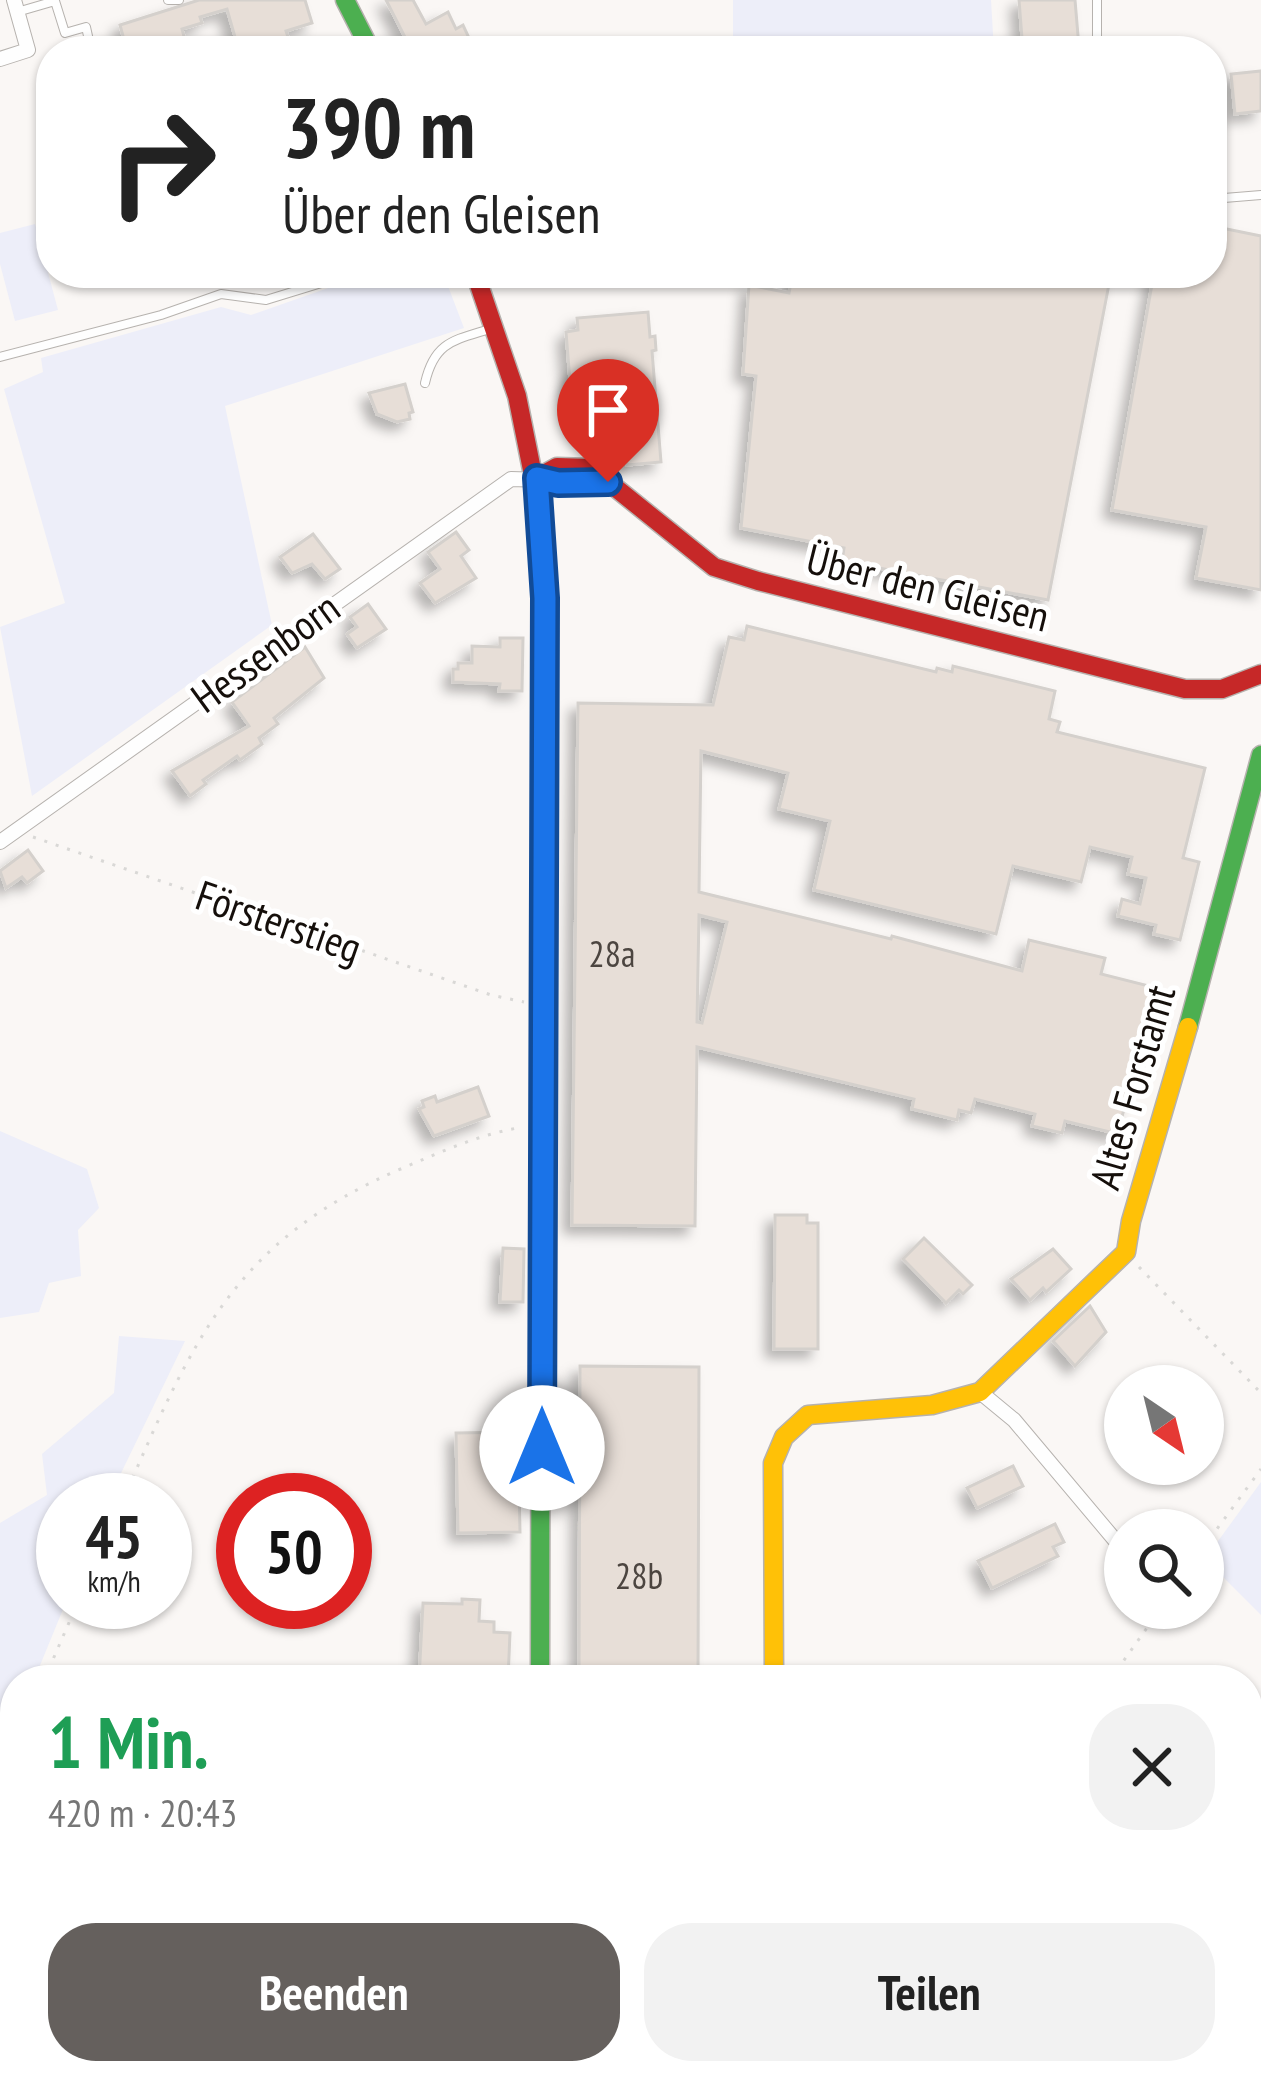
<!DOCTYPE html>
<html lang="de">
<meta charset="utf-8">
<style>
:root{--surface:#fff;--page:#f2f2f2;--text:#222;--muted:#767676;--accent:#65605d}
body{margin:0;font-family:"PT Sans Narrow",sans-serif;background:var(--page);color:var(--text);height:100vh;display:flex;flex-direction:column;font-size:45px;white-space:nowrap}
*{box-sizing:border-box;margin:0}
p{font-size:39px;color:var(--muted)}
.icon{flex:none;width:66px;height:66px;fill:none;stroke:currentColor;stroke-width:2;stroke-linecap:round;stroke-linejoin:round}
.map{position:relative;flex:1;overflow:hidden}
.side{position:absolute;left:0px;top:1665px;width:1263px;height:420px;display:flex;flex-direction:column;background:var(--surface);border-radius:48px 48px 0 0;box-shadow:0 3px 9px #0004}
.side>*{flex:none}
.banner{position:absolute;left:36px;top:36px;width:1191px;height:252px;border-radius:48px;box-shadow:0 3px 9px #0004;background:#fff;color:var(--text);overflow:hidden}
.needle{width:78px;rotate:145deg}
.fabs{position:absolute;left:1104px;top:1365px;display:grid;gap:24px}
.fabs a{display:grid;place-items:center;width:120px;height:120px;border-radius:50%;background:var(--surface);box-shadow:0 3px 9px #0004;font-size:60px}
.speed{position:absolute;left:36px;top:1473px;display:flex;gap:24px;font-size:60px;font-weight:700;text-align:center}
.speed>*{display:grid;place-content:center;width:156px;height:156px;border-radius:50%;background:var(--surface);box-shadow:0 3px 9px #0004;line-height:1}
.speed small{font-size:30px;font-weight:400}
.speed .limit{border:18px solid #d22;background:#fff;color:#111}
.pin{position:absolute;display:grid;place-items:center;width:102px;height:102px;color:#fff;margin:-123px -51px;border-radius:50% 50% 50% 0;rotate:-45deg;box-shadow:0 0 12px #0007}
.pin .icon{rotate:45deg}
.me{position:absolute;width:132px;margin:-66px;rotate:0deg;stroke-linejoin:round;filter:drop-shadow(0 0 9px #0008)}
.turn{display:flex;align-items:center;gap:42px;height:252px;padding:0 48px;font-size:54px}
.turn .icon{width:156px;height:156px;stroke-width:2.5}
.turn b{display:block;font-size:84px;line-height:102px}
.round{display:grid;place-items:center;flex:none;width:126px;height:126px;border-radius:48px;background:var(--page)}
.head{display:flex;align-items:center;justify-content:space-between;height:204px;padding:0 48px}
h1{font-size:72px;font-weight:700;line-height:90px;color:#1e9e55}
.primary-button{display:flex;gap:24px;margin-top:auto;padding:24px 48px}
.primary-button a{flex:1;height:138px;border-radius:48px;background:var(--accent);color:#fff;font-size:48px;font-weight:700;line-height:138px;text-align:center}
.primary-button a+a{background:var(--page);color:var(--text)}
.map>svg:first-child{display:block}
.green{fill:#edeef9}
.building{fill:#e7ded7;stroke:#d4d0cc;stroke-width:3;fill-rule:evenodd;filter:url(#shadow)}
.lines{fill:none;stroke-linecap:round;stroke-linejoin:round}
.lane-casing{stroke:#b6b2ae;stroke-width:10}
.street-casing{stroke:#b6b2ae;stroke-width:16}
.fast-casing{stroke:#b6b2ae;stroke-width:21}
.slow-casing{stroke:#b6b2ae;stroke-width:21}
.jam-casing{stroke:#b6b2ae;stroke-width:21}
.path{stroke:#d9d8d6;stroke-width:3;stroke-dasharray:3 9;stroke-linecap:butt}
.lane{stroke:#fefefe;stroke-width:8}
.street{stroke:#fefefe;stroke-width:14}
.fast{stroke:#4caf50;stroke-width:18}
.slow{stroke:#ffc107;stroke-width:18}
.jam{stroke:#c62828;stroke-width:18}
.route-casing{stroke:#114b97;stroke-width:30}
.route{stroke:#1a73e8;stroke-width:21}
.labels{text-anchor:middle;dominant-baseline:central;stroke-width:10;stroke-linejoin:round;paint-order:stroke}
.number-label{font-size:36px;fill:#4c4540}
.street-label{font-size:42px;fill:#150f0b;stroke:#fff}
</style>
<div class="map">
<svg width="1261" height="2085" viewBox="0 0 1261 2085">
<defs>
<filter id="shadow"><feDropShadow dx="-8" dy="8" stdDeviation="6" flood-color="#0004"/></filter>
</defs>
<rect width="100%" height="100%" fill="#faf7f5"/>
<g class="green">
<path d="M733,0H991L994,51H733Z"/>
<path d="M35,224L58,310L15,321L0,264V233Z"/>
<path d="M371,273H443L464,328L225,406L272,625L32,796L0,627L65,603L4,389L43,372L41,358L221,307L251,315Z"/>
<path d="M0,1131L87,1169L99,1208L78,1230L81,1276L49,1283L39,1312L0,1318Z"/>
<path d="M119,1336L185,1341L108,1500H63V1602H66L34,1680H15V1728L0,1764V1523L47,1495L42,1454L114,1393Z"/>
<path d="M1261,1482V1615L1205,1559Z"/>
</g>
<g class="building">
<path d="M199,0H305L312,23L286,31L288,37L239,51L227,9L200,17L202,23L182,29L188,51H127L120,25Z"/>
<path d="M386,0H413L426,24L448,12L456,29L463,25L470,40L455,48L450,39L426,51H412Z"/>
<path d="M1019,0H1075L1079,47L1023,51Z"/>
<path d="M1261,71V111L1235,114L1231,74Z"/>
<path d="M1212,226L1261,236V590L1196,578L1206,527L1112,510L1154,273H1212Z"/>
<path d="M793,273H853L890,279L891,273H950L996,282L998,273H1079L1110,279L1048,600L842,561L844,548L741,528L756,376L743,374L749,285L789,293Z"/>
<path d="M648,312L650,337L655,336L656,350L652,351L661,462L627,465L624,427L606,429L603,392L571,394L566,332L578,330L577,318Z"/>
<path d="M405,384L413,412L409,413L410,419L397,422L377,414L369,393Z"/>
<path d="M456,532L469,550L461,556L476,578L435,603L420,583L440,569L428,552Z"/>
<path d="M313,534L340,569L325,579L312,564L292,573L280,557Z"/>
<path d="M368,604L386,629L357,648L347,634L357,627L350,617Z"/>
<path d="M747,626L936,672L937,668L952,672L953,666L1055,691L1049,719L1060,722L1057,732L1205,768L1183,858L1199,862L1180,940L1154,934L1156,925L1118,916L1122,899L1140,904L1146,878L1128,874L1132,857L1090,847L1081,882L1013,866L996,934L814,890L830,821L779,809L788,773L701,751L699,892L891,939L892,936L1022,971L1029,940L1105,958L1101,974L1153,987L1118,1134L1065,1121L1062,1133L1032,1126L1035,1114L975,1099L971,1113L959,1110L957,1120L912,1109L914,1099L697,1047L695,1226L572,1225L578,703L713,705L729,637L744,640ZM699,915L727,922L702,1023L697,1022Z"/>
<path d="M500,638H523L522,691H499L500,684L453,682V669H458V663H472V646L500,647Z"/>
<path d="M305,647L324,678L274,718L278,724L259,738L262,744L240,760L237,756L203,780L206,784L190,796L172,771L249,726L232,702Z"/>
<path d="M28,850L43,871L27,883L22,877L6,888L0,871Z"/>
<path d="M478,1087L489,1116L434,1136L419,1109L424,1107L422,1101L435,1096L437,1102Z"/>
<path d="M775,1215H807V1223H818V1349H774Z"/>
<path d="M924,1238L972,1285L963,1294L959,1290L946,1303L903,1259Z"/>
<path d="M503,1248L524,1249L523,1302H500Z"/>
<path d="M1053,1249L1071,1269L1046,1292L1043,1288L1030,1300L1011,1279Z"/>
<path d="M1090,1306L1106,1332L1075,1366L1053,1341Z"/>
<path d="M580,1366L699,1367L698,1680H579Z"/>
<path d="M518,1432L520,1532L458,1533L456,1433Z"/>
<path d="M1013,1466L1023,1486L977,1508L967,1488Z"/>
<path d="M1055,1524L1064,1542L1053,1547L1058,1556L992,1588L978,1561Z"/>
<path d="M462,1599L480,1600L479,1621L494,1622V1632L510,1633L508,1680H419L423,1603L462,1604Z"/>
<rect x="458" y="2070" width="58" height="15"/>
</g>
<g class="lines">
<defs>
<g id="lane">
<path d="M168,0H179"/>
<path d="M1097,0V51"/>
<path d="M17,12L55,1L65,33L86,27L88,36"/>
<path d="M1212,199L1261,195"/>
<path d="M0,357L161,315L221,294L266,300L354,273"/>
<path d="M425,383C435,339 457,340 496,327"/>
</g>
<g id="street">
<path d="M0,59L28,50L14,0"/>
<path d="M0,842L511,479L608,482"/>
<path d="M980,1392L1014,1420L1125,1552"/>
<path d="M758,2085L759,2070"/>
</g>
<g id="fast">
<path d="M345,0L371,51"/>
<path d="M1188,1027L1261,755"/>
<path d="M540,1680L541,1152"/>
</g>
<g id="slow">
<path d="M774,1680L773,1463L784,1437L808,1415L932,1405L980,1392L1126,1252L1131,1221L1188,1027"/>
<path d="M539,2070V2085"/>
</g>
<g id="jam">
<path d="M475,273L517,396L543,524L541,1152"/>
<path d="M537,478L557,467L591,468L714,567L758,581L1185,689H1222L1261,674"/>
</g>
</defs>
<use href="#lane" class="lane-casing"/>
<use href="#street" class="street-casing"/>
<use href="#fast" class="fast-casing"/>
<use href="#slow" class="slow-casing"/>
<use href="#jam" class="jam-casing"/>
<g class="path">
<path d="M33,837L491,995L524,1002"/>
<path d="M1139,1267L1261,1393"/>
<path d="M123,1500C192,1342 233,1240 403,1168C443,1151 480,1134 523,1127"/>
<path d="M1203,1548L1261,1469"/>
<path d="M44,1680L78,1602"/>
<path d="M1110,1680L1161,1608"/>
<path d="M0,1793L15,1753"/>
<path d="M946,2070L947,2074"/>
</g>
<use href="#lane" class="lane"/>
<use href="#street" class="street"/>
<use href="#fast" class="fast"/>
<use href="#slow" class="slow"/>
<use href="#jam" class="jam"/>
</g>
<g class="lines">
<defs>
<path id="route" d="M542,1448L545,598L537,478L558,483L608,482"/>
</defs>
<use href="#route" class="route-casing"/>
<use href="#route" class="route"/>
</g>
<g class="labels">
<g class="number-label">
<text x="612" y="953">28a</text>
<text x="639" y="1575">28b</text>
</g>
<g class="street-label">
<text transform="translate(928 587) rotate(14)">Über den Gleisen</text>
<text transform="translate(265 652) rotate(-36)">Hessenborn</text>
<text transform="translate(279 921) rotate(19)">Försterstieg</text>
<text transform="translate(1132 1087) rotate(-74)">Altes Forstamt</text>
</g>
</g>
</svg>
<div class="fabs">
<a><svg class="needle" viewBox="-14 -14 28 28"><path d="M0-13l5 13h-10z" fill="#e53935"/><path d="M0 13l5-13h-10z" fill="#767676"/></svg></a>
<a><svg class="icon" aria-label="search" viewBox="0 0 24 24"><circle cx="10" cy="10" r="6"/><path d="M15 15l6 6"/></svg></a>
</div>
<div class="speed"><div>45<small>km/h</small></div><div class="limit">50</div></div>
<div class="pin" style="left:608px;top:482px;background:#d93025"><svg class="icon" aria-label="arrive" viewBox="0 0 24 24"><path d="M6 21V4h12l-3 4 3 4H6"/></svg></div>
<svg class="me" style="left:542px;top:1448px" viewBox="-20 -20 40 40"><circle r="19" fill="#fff"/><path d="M0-13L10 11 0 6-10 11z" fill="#1a73e8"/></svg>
<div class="banner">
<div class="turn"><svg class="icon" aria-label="right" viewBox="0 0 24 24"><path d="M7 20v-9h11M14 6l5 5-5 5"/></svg><div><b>390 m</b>Über den Gleisen</div></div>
</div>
<section class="side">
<div class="head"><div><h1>1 Min.</h1><p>420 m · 20:43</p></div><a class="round"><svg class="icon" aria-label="close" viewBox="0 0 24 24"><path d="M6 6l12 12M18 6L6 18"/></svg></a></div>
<div class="primary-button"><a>Beenden</a><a>Teilen</a></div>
</section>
</div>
